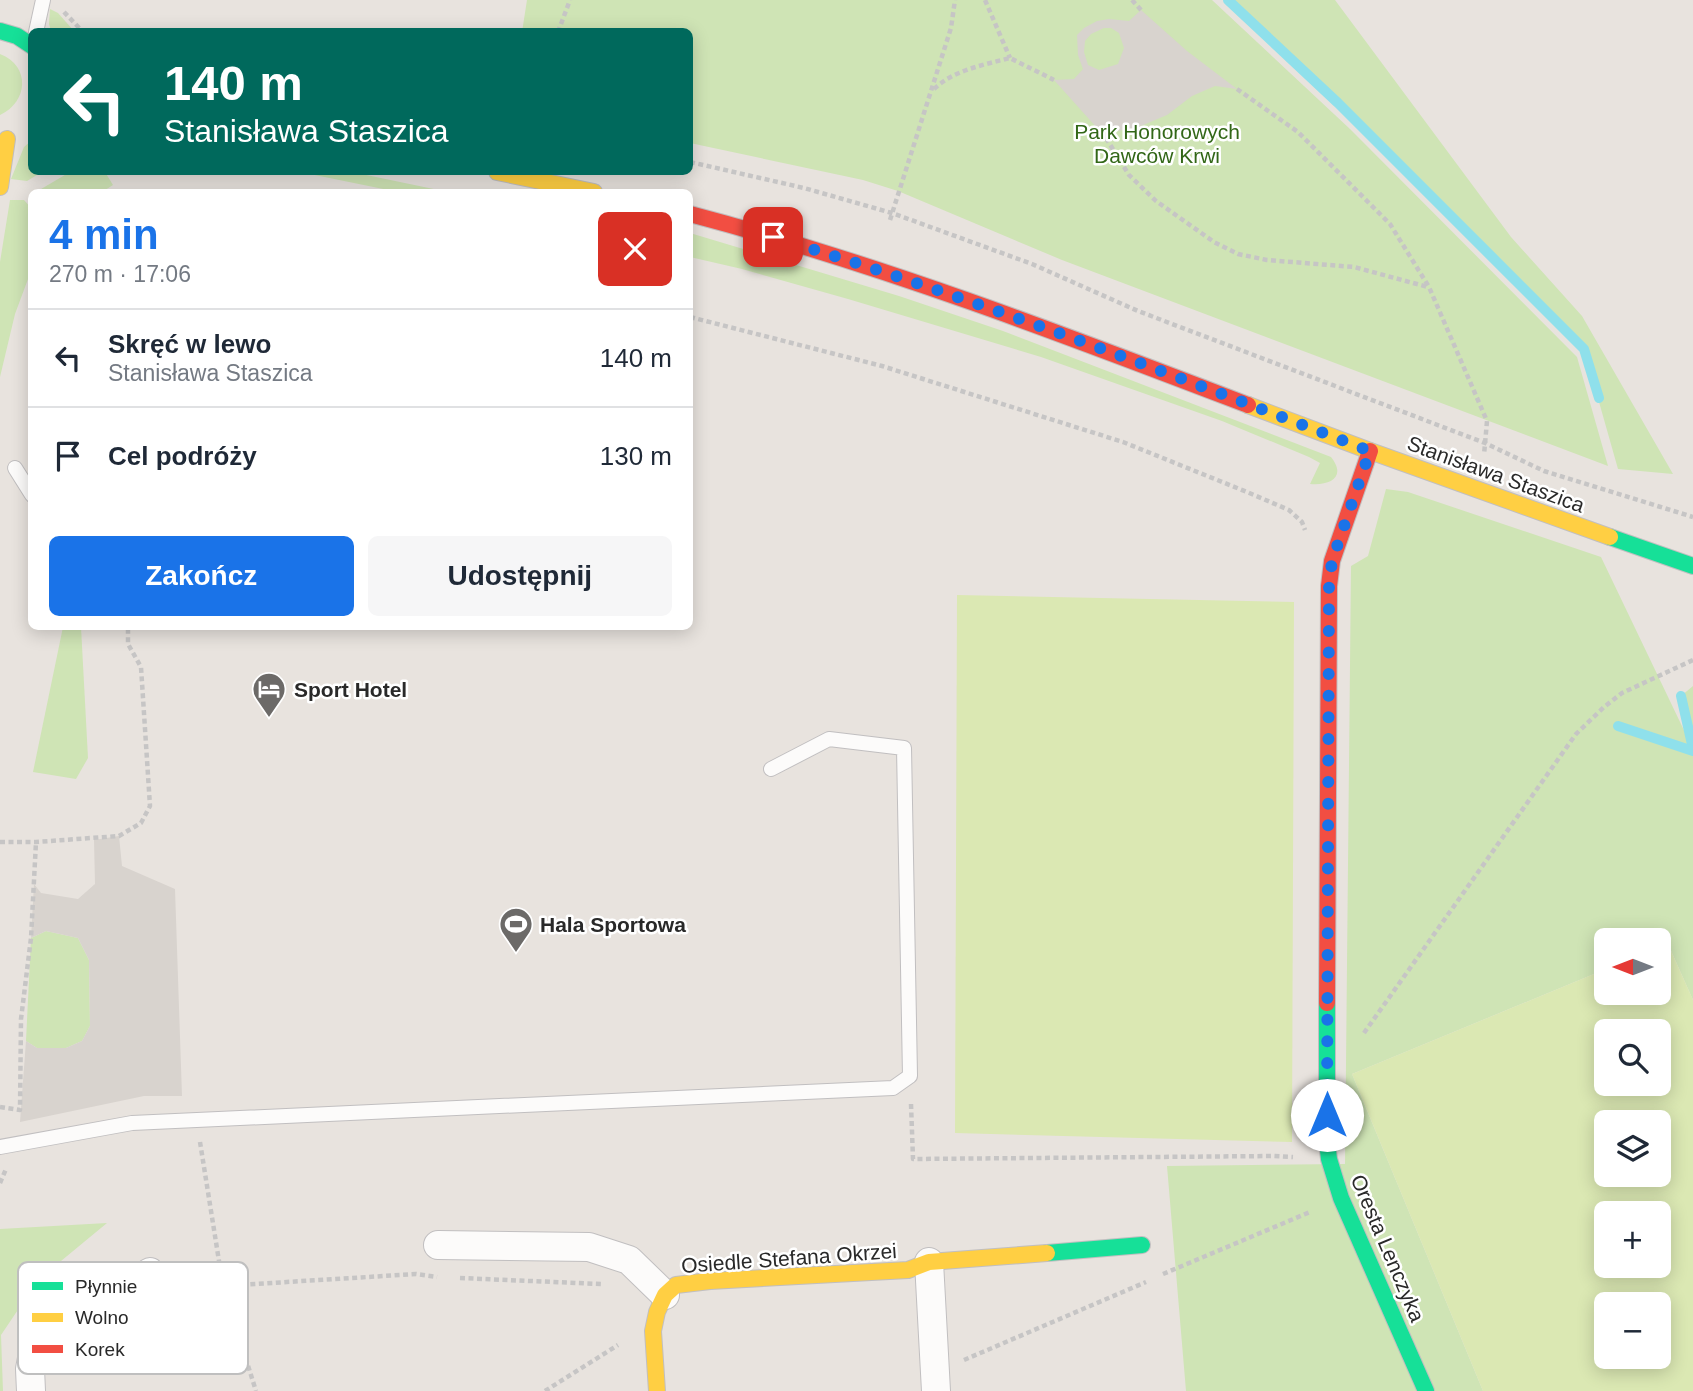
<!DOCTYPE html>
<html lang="pl">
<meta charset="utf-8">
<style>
:root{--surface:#fff;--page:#f6f6f7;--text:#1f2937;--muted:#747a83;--line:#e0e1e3;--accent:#1a73e8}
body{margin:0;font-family:Arial,sans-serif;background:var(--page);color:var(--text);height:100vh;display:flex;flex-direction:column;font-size:26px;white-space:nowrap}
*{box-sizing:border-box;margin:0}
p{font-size:23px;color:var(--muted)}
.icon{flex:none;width:38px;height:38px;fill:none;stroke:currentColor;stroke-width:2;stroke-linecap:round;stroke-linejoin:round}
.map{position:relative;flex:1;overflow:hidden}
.panel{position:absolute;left:28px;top:189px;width:665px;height:441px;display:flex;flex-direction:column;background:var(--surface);border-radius:10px;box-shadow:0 4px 18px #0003}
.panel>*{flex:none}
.banner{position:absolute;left:28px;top:28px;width:665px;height:147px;border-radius:10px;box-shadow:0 4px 18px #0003;background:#00695c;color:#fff;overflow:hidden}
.needle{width:46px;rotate:270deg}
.buttons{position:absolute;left:1594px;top:928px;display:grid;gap:14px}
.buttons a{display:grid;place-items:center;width:77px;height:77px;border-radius:10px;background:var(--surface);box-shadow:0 4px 18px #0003;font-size:35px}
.pin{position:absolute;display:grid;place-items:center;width:60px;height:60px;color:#fff;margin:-30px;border-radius:14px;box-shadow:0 4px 10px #0006}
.me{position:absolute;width:77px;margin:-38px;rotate:0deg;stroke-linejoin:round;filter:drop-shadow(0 0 5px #0008)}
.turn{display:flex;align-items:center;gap:24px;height:147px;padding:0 21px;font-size:32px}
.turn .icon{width:91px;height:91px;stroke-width:2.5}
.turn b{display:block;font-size:49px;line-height:60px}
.round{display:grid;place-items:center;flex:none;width:74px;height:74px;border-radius:10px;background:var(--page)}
.summary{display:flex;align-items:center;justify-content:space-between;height:119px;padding:0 21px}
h1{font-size:42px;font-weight:700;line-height:52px;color:var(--accent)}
.primary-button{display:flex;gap:14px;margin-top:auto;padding:14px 21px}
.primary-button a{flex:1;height:80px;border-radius:10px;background:var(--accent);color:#fff;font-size:28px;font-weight:700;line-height:80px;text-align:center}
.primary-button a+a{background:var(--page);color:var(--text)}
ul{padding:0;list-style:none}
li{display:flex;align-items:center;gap:21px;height:98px;padding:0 21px;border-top:2px solid var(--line)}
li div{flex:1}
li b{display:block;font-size:26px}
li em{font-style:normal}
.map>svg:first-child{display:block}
.green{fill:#cfe4b5}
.pitch{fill:#dbe8b3;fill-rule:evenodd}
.plaza{fill:#d8d3ce;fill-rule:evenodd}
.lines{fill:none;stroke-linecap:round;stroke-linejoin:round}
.stream{stroke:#8fe0eb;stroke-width:10}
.lane-casing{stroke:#c1bfc0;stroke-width:16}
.street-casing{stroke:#c1bfc0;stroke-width:30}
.fast-casing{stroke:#c1bfc0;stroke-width:18}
.slow-casing{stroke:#c1bfc0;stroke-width:18}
.jam-casing{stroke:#c1bfc0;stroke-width:18}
.path{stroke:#c6c5c5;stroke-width:4.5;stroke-dasharray:5 3.5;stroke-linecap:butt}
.lane{stroke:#fcfbfa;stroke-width:14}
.street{stroke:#fcfbfa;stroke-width:28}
.fast{stroke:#16e098;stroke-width:16}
.slow{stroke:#ffcf43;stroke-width:16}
.jam{stroke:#f24e42;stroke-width:16}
.route{stroke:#1a73e8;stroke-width:12;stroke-dasharray:0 21.6}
.labels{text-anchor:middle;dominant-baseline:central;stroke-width:5;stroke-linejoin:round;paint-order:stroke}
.park-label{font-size:21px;fill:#326717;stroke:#fff}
.street-label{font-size:21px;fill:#292929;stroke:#fff}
.poi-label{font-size:21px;font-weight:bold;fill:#292929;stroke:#fff;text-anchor:start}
.key{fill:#fff;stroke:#bfbfbf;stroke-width:2}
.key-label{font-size:19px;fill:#292929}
</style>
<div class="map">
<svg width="1693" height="1391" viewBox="0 0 1693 1391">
<rect width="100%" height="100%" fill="#e8e3de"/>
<g class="green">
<path d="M527,0H1212L1350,129L1577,357L1608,466L1062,260L898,191L863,180L690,143V32H522Z"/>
<path d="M1228,0H1335L1511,237L1582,316L1673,474L1618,469L1584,349L1338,103Z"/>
<path d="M50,9L58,13L74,31H51L49,24Z"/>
<path d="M0,54C31,66 28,102 0,115Z"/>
<path d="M31,141L32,172H42L27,181L11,179L24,147Z"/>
<path d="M70,172H105L113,185L102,192H36Z"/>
<path d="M300,172H352L448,192H398Z"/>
<path d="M10,200H24L31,208V271L15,314L0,377V262Z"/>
<path d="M690,233L899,296L1003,331L1331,457C1347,477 1330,486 1310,484L1320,463L1309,457L1222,421L1041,357L848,299L742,269L690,257Z"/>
<path d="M1386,489L1408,492L1601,557L1692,747L1681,696L1693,686V1000L1668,944L1659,948V940H1606V969L1352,1074L1483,1391H1186L1167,1166L1345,1164L1351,566L1368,556Z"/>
<path d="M63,627H81L88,758L76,779L33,772Z"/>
<path d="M46,931L78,938L89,960L90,1026L82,1041L66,1048H37L26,1041L31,938Z"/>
<path d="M107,1223L38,1280L1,1335L3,1391H0V1229Z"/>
</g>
<g class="pitch">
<path d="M957,595L1294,602L1292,1142L955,1133Z"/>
<path d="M1668,944L1693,1000V1391H1483L1352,1074L1606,969V992H1659V948ZM1606,1031H1659V1083H1606ZM1606,1122H1659V1174H1606ZM1606,1213H1659V1265H1606ZM1606,1304H1659V1356H1606Z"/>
</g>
<g class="plaza">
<path d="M1141,10L1187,51L1237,89L1215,86L1192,96L1167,115L1136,128L1117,131L1106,138L1054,80L1074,79L1083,69L1078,55L1077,35L1084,28L1097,21L1109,19L1129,21ZM1104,28H1111L1119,33L1124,48L1118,64L1099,70L1088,65L1084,52L1085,41L1091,34Z"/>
<path d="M119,836L122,866L175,889L182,1096H144L20,1122L26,1041L37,1048H66L82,1041L90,1026L89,960L78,938L46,931L31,938L34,884L41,893L78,899L95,884L94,840Z"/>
</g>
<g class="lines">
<g class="stream">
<path d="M1228,0L1338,103L1584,349L1599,398"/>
<path d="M1681,696L1693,749"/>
<path d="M1618,726L1693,751"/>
</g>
<defs>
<g id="lane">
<path d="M36,32L43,0"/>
<path d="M15,468L32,495"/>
<path d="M0,1147L132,1123L893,1088L910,1076L904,748L829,739L771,769"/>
</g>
<g id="street">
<path d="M438,1245L589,1247L629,1260L665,1295"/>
<path d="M929,1262L936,1391"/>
<path d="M31,1391L30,1369L33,1353L150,1272"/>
</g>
<g id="fast">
<path d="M0,31L17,36L32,46"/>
<path d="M1610,537L1693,566"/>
<path d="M1327,1003V1142L1329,1159L1341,1198L1426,1391"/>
<path d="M1047,1253L1142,1245"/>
</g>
<g id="slow">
<path d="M497,172L594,192"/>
<path d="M0,187L7,139"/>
<path d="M1248,405L1370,451L1610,537"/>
<path d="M657,1391L653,1331L657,1312L665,1295L676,1285L710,1281L908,1270L929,1262L1047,1253"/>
</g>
<g id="jam">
<path d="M690,214C880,264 1065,335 1248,405"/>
<path d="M1327,1003L1329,586L1332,561L1370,451"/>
</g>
</defs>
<use href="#lane" class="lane-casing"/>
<use href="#street" class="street-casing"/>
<use href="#fast" class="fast-casing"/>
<use href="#slow" class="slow-casing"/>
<use href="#jam" class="jam-casing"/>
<g class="path">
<path d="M985,0L1010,58"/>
<path d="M1132,0L1141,10"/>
<path d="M64,12L83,32"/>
<path d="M558,32L570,0"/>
<path d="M934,89C954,70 983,65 1010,58L1054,80"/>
<path d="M1237,89L1298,132L1390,224L1429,287L1487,421L1484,455"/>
<path d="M1106,138L1129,175L1156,201L1214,242L1238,254L1267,260L1354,267L1428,287"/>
<path d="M690,162L804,188L892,213L1032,264L1138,311L1485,443L1544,471L1693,517"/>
<path d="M890,220L951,28L955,0"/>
<path d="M690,317L882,366L1123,442L1247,492L1289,510L1302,522L1305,530"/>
<path d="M0,842H36L119,836L141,823L150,806L141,667L128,644V626"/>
<path d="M1364,1033L1576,734L1604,707L1622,693L1693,660"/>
<path d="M911,1104L913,1159L1273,1156L1293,1157"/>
<path d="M0,1107L20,1110L21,1019L31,938L36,842"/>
<path d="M200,1142L223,1286L256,1391"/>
<path d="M0,1183L6,1169"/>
<path d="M1163,1274L1310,1212"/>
<path d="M460,1278L601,1284"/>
<path d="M174,1289L416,1274L437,1277"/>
<path d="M964,1360L1146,1282"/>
<path d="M545,1391L618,1345"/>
</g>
<use href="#lane" class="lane"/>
<use href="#street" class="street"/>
<use href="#fast" class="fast"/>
<use href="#slow" class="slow"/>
<use href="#jam" class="jam"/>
</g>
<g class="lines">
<path class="route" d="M773,237C975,298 1173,375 1370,451L1332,561L1329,586L1327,1115"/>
</g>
<defs>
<symbol id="hotel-pin" viewBox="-11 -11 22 30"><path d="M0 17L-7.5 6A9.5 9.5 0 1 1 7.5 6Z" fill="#6c6a68" stroke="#fff"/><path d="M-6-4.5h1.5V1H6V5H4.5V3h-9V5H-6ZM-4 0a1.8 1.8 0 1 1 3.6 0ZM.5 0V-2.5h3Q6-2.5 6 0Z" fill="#fff"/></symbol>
<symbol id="stadium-pin" viewBox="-11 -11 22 30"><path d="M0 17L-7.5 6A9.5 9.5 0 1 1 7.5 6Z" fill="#6c6a68" stroke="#fff"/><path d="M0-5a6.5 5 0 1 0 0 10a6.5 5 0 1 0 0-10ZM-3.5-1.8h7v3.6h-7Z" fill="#fff"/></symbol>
</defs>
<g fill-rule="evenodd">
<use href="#hotel-pin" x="250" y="670" width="38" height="52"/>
<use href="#stadium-pin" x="497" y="905" width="38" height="52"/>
</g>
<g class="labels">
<g class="park-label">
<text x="1157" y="131">Park Honorowych<tspan x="1157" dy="24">Dawców Krwi</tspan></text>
</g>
<g class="street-label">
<text transform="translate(1496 474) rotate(20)">Stanisława Staszica</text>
<text transform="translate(1388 1248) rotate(67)">Oresta Lenczyka</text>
<text transform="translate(789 1258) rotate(-4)">Osiedle Stefana Okrzei</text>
</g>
<g class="poi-label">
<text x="294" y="689">Sport Hotel</text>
<text x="540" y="924">Hala Sportowa</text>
</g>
</g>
<rect x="18" y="1262" width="230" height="112" rx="10" class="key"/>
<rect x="32" y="1282" width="31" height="8" fill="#16e098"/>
<rect x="32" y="1313" width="31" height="9" fill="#ffcf43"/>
<rect x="32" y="1345" width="31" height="8" fill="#f24e42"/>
<g class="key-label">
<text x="75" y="1293">Płynnie</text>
<text x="75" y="1324">Wolno</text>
<text x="75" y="1356">Korek</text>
</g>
</svg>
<div class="buttons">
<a><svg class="needle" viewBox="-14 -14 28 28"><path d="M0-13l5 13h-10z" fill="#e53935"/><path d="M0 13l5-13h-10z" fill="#747a83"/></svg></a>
<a><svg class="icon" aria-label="search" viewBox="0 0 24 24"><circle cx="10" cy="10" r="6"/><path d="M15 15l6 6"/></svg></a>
<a><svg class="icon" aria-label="layers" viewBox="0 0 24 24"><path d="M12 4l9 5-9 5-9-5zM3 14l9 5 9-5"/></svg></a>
<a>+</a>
<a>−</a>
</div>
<div class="pin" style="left:773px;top:237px;background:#d93025"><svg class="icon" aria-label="arrive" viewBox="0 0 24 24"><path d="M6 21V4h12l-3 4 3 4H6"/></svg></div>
<svg class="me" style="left:1327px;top:1115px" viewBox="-20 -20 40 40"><circle r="19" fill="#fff"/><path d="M0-13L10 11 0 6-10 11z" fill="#1a73e8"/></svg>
<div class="banner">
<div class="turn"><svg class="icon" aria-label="left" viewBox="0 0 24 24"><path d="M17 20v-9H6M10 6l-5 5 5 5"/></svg><div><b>140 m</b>Stanisława Staszica</div></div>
</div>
<section class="panel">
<div class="summary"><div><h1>4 min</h1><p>270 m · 17:06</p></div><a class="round" style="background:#d93025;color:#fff"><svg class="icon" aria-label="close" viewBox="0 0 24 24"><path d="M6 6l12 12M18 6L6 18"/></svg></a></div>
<ul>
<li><svg class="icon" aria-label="left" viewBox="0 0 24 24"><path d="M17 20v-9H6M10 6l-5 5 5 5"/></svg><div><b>Skręć w lewo</b><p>Stanisława Staszica</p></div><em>140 m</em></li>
<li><svg class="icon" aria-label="arrive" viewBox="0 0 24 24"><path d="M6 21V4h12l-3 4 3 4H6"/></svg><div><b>Cel podróży</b></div><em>130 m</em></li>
</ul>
<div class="primary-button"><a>Zakończ</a><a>Udostępnij</a></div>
</section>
</div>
